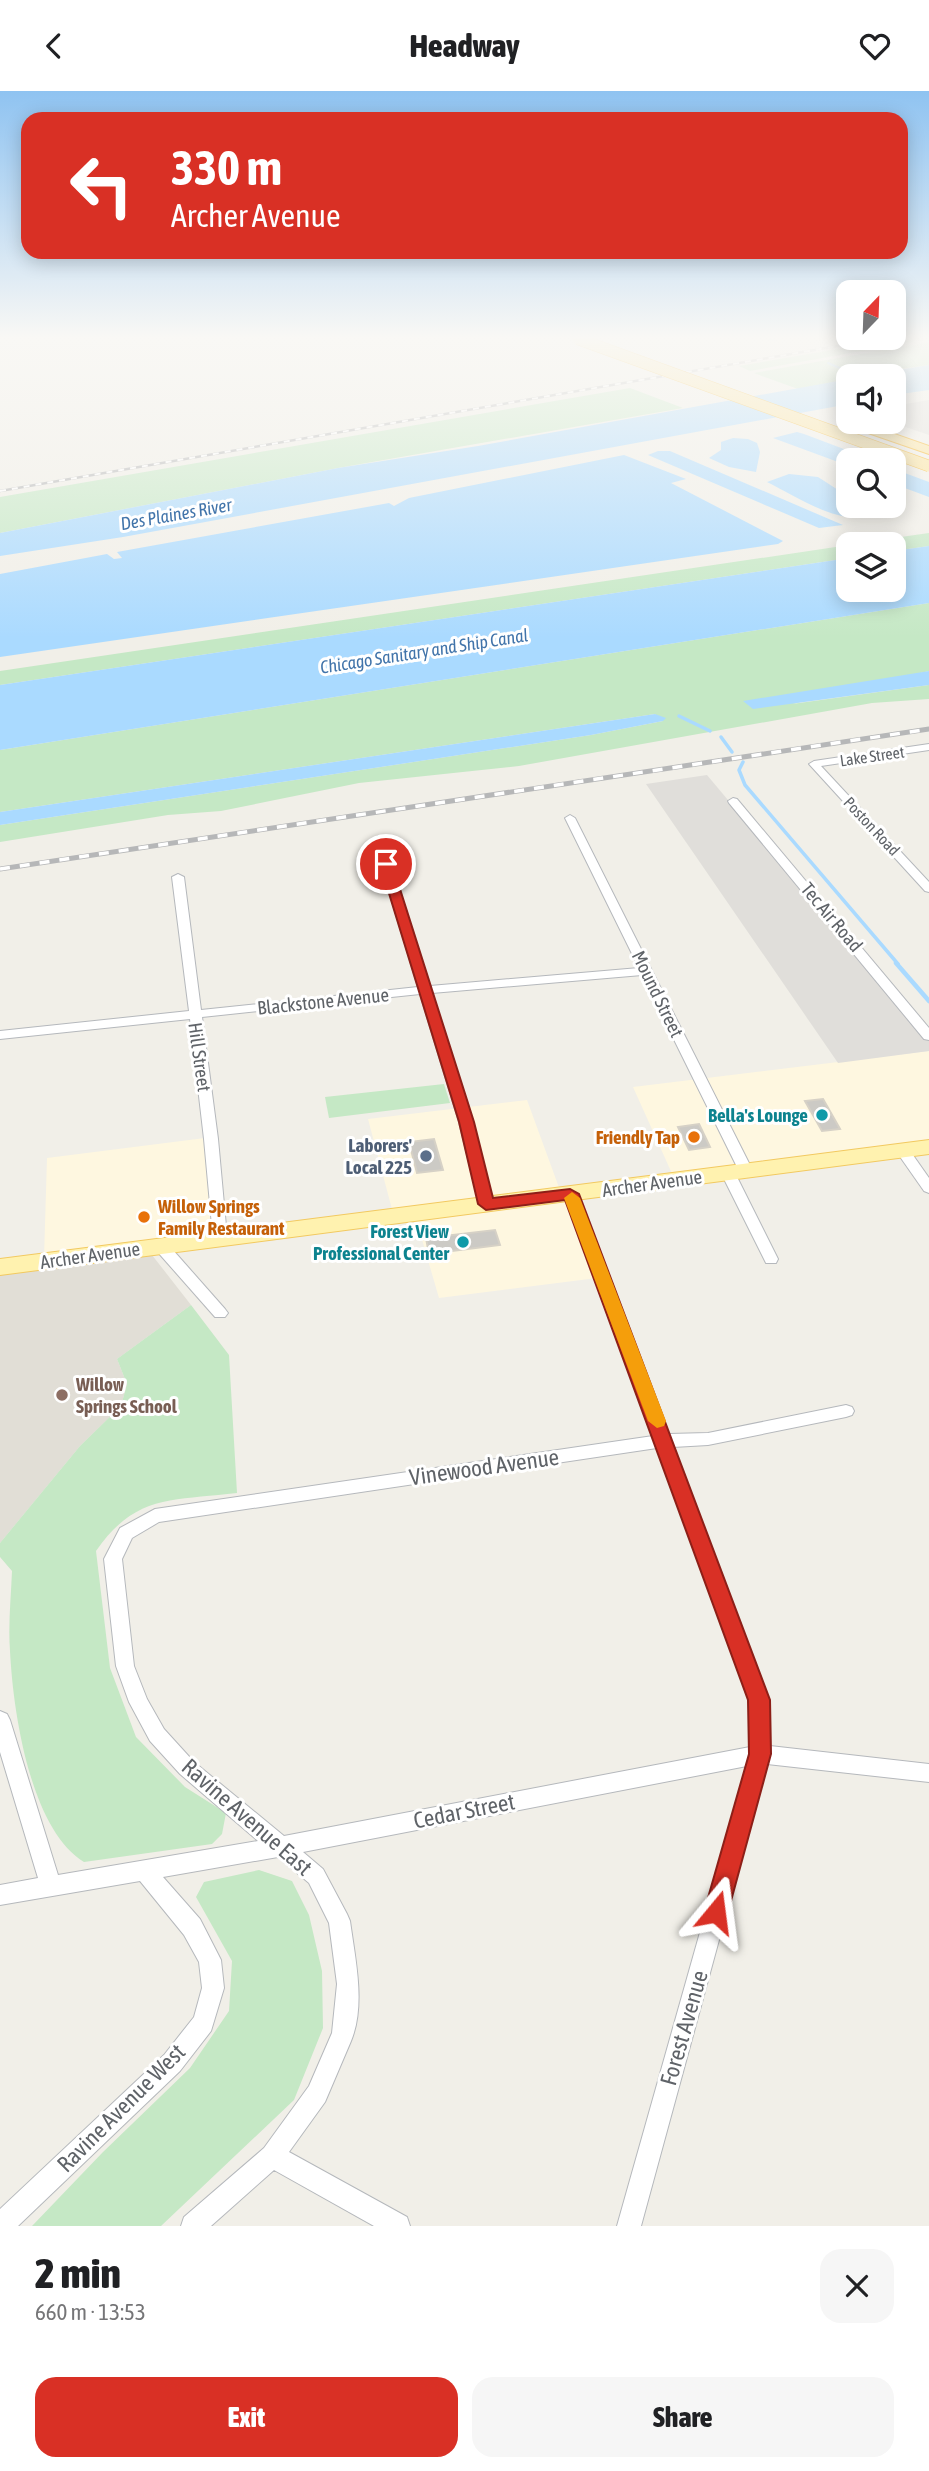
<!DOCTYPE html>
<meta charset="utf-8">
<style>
:root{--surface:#fff;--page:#f6f6f6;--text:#202124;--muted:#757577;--accent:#d93025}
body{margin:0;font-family:"Asap Condensed",sans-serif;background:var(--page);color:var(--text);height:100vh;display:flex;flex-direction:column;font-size:26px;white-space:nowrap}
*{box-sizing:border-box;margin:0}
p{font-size:23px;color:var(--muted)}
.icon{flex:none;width:38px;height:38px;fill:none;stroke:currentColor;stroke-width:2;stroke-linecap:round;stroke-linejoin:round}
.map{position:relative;height:2135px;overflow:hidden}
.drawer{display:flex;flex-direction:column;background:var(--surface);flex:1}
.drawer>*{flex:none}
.guide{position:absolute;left:21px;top:21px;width:887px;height:147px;border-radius:21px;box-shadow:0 4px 18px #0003;background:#d93025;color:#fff;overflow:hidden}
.needle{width:46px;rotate:23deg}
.tools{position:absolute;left:836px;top:189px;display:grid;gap:14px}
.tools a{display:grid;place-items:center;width:70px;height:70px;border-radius:14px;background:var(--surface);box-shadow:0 4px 18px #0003;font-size:35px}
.pin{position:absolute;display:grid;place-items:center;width:60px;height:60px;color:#fff;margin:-30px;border:4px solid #fff;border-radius:50%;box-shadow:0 2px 7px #0007}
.me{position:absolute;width:77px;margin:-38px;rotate:16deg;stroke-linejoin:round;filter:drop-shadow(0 0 5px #0008)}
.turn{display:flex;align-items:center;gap:24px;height:147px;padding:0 35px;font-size:32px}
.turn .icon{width:91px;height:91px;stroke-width:2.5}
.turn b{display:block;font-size:49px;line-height:60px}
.round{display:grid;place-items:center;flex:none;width:74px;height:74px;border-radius:21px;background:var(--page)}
.overview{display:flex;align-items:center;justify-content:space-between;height:119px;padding:0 35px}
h1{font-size:42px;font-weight:800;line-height:52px}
.button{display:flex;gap:14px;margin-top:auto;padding:14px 35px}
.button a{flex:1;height:80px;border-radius:21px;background:var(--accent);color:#fff;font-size:28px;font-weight:800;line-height:80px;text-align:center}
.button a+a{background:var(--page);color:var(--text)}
header{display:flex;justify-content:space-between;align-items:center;height:91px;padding:0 35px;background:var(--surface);font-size:32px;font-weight:800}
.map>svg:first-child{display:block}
.commercial{fill:#fef7e0}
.industrial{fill:#e0deda}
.education{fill:#e1ded6}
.green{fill:#c5e8c5}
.water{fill:#aadaff}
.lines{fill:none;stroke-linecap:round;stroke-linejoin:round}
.stream-far2{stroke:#aadaff;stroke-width:2}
.stream-far1{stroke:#aadaff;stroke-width:3.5}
.stream{stroke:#aadaff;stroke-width:4.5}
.building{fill:#cccac5;stroke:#d6d1c6;stroke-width:2}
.street-casing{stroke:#b5b8bc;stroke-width:2}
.primary-casing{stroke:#f2c960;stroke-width:2}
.highway-casing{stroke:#f9ab00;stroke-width:2}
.street{fill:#fff;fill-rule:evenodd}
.primary{fill:#fff2af;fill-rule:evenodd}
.highway{fill:#fde293;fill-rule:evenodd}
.rail-far1-casing{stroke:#b6b7b8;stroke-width:2.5}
.rail-casing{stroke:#b6b7b8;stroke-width:5}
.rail-far1{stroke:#fff;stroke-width:2;stroke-dasharray:6;stroke-linecap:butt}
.rail{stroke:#fff;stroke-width:3.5;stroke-dasharray:10;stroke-linecap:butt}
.highway-bridge-casing{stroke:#f9ab00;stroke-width:12;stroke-linecap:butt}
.highway-bridge{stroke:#fde293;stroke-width:11}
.route{fill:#d93025;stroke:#8d1f18;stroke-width:2}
.slow{fill:#f59e0b}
.culture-dot{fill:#0f9aa8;stroke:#fff;stroke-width:2.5}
.food-dot{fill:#e8710a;stroke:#fff;stroke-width:2.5}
.service-dot{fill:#5c6f8a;stroke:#fff;stroke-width:2.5}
.education-dot{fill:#8d6e63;stroke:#fff;stroke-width:2.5}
.labels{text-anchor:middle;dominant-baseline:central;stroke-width:6;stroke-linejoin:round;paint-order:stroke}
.far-street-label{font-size:16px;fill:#5f6368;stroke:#fff}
.far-water-label{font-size:18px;font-style:italic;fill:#4174aa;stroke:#fff}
.street-label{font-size:19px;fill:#5f6368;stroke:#fff}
.culture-label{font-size:19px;font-weight:bold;fill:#0d838f;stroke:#fff;text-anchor:end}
.food-label{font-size:19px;font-weight:bold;fill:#c56008;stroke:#fff;text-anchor:end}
.service-label{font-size:19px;font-weight:bold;fill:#4e5e75;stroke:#fff;text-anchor:end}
.education-label{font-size:19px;font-weight:bold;fill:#785e54;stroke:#fff;text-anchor:start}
.near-street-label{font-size:23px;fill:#5f6368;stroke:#fff}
</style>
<header><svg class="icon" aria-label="back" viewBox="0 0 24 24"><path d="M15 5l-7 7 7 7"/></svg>Headway<svg class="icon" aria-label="heart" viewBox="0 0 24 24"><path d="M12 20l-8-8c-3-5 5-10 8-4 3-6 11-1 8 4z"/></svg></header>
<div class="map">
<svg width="929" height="2135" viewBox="0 0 929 2135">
<rect width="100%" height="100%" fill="#f1efe8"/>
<g class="commercial">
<path d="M929,960V1053L674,1087L633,996Z"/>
<path d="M527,1009L561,1102L569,1108L597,1187L439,1207L416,1128L393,1122L368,1028Z"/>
<path d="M205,1047L221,1144L44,1167L47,1067Z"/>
</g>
<g class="industrial">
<path d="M929,309V344L891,331H894V315Z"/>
<path d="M707,684L929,949V960L838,972L646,693Z"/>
</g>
<path class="education" d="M152,1164L191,1214L117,1268L127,1293L121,1315L80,1355L0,1452V1184Z"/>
<g class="green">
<path d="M896,248H929L750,280L739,275Z"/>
<path d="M929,251V274L849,285V288L798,298L754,282Z"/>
<path d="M630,297L683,317L338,377L0,442V406Z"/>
<path d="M929,442V455L894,460V453H851Z"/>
<path d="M849,454V467L0,594V580Z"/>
<path d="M929,512V580L792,613L929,594V608L872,612L519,675L359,692L221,720L168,724L0,751V734L591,644L663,630L655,623L0,721V659Z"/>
<path d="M444,993L450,1012L329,1027L325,1006Z"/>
<path d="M191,1214L229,1264L237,1402C174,1410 136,1402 96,1460L110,1577L136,1646L185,1696L226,1722L222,1743L212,1753L84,1771C30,1738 13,1620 10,1560C8,1534 11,1506 12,1480L0,1466V1452L80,1355L121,1315L127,1293L117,1268Z"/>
<path d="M259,1779L292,1790L309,1824L322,1880L323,1937L294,2009L161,2135H32L103,2061L190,1977L229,1920L232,1870L196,1806L204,1791Z"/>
</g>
<g class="water">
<path d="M929,274V299L894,304V285H862Z"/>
<path d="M849,288V313L123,446L0,465V442L338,377L478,355Z"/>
<path d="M797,341L804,343L873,369H849V375L773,347Z"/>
<path d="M733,347L748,348L757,352L760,361L756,381L729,376L709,367L721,359V351Z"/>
<path d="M658,360H670L843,434L819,437L648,364Z"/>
<path d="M624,364L686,388L671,392L783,450L778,453L0,566V483L107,463L114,468L122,467L117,461L389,412L394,415L409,407Z"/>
<path d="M894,378L929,391V406L894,393Z"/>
<path d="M789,383L818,386L849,406V415H864L874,420V423C841,437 796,405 767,391Z"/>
<path d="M929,455V512L0,659V594L849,467V499H894V460Z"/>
<path d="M929,580V594L753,618L743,610Z"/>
<path d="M655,623L666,627L663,630L591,644L0,734V721Z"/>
</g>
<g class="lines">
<g class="stream-far2">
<path d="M770,248L774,249"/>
<path d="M828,272L859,285"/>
</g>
<g class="stream-far1">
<path d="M679,625L710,640"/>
<path d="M721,646L732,661"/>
<path d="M743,671L739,679L745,694L898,873"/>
</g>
<path class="stream" d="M896,872L929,910"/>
</g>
<g class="building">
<path d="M823,1008L840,1038L822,1040L805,1010Z"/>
<path d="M699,1033L710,1056L689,1059L678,1036Z"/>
<path d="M434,1048L443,1079L417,1082L409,1051Z"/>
<path d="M495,1139L500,1154L429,1163L426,1147Z"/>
</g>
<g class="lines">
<defs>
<g id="street">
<path d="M929,653V659L821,675L929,791V801L925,800L809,673L814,670Z"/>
<path d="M733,707L737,708L929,937V949L924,948L729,712L728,710Z"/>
<path d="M570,724L575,727L753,1080L751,1083H741L739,1080L642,884L432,902L473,1031L493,1113L486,1118L479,1113L459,1031L420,903L202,926L218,1048L227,1146L220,1151L213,1146L204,1048L190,928L0,948V940L189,920L172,786L178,783L184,786L201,919L418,896L373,748L378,745L383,748L430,895L639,877L565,727Z"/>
<path d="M903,1056L908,1057L929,1087V1102L924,1100L896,1060Z"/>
<path d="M728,1077L735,1082L778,1168L776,1172H766L721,1082Z"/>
<path d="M571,1098L578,1103L669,1343L708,1342L846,1314L852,1316L854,1320L852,1324L846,1326L708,1354L673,1356L769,1609L770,1655L929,1673V1691L767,1673L641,2135H617L747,1675L303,1761L323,1778L347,1823L350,1830C355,1867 366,1914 351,1950L325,2011L289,2061L407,2126L410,2135H374L274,2079L211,2135H181L184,2126L264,2057L309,1995L332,1942L337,1893L329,1832L309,1792L278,1766L163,1786L200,1828L221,1869L224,1897L211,1940L180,1980L18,2135H0V2118L164,1964L194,1926L202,1897L199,1871L184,1844L140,1790L0,1814V1794L38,1787L0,1661V1620L7,1623L10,1629L58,1784L258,1750L180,1683L150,1650L129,1611L116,1575L104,1468L120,1437L155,1418L653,1345L564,1103ZM657,1357L749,1609L750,1656L284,1745L194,1671L164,1638L147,1608L134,1575L122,1468L132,1447L159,1431Z"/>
<path d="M160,1149L165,1150L225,1218L228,1222L225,1226H215L155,1158L153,1154Z"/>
</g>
<path id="primary" d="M929,1049V1063L0,1184V1168Z"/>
<path id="highway" d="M849,327V331H860L929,355V363L845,334L843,331Z"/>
</defs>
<use href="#street" class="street-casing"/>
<use href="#primary" class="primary-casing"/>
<use href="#highway" class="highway-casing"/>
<use href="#street" class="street"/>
<use href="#primary" class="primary"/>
<use href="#highway" class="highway"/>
<defs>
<path id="rail-far1" d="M0,400L878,248"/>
<path id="rail" d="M0,778L929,638"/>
</defs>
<use href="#rail-far1" class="rail-far1-casing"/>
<use href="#rail" class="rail-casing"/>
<use href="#rail-far1" class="rail-far1"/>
<use href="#rail" class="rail"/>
<defs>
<path id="highway-bridge" d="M578,248L929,375"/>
</defs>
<use href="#highway-bridge" class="highway-bridge-casing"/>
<use href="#highway-bridge" class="highway-bridge"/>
</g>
<linearGradient id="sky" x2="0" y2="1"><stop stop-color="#8fc3f1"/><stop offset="0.45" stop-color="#f9f8f5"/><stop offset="1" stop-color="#f9f8f5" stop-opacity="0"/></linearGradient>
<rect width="929" height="547" fill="url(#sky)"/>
<path class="route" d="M386,769L392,773L474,1031L493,1107L570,1098L579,1103L770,1609L771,1663L728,1821L725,1829L716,1832L708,1829L704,1821L749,1663L748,1609L565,1109L486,1119L478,1113L459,1031L380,773Z"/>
<path class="slow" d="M572,1101L580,1107L666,1330L664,1335L657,1337L648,1330L564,1107Z"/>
<g class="culture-dot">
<circle cx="822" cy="1024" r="7"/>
<circle cx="463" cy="1151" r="7"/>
</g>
<g class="food-dot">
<circle cx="694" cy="1046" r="7"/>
<circle cx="144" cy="1126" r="7"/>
</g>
<circle class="service-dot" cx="426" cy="1065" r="7"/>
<circle class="education-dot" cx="62" cy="1304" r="7"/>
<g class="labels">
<g class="far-street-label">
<text transform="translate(872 665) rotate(-8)">Lake Street</text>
<text transform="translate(872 735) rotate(47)">Poston Road</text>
</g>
<g class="far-water-label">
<text transform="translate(176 423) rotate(-10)">Des Plaines River</text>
<text transform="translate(424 560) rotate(-9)">Chicago Sanitary and Ship Canal</text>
</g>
<g class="street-label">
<text transform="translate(832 826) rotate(50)">Tec Air Road</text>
<text transform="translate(658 903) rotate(64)">Mound Street</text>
<text transform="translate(323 910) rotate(-6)">Blackstone Avenue</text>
<text transform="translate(200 966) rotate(82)">Hill Street</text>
<text transform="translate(652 1092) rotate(-8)">Archer Avenue</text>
<text transform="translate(90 1164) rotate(-8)">Archer Avenue</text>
</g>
<g class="culture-label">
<text x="808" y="1024">Bella's Lounge</text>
<text x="449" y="1140">Forest View<tspan x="449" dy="22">Professional Center</tspan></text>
</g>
<g class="food-label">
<text x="680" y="1046">Friendly Tap</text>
<text x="158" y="1115" text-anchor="start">Willow Springs<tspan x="158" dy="22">Family Restaurant</tspan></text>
</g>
<g class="service-label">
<text x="412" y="1054">Laborers'<tspan x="412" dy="22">Local 225</tspan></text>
</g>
<g class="education-label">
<text x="76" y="1293">Willow<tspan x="76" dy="22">Springs School</tspan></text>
</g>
<g class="near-street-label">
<text transform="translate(484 1376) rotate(-8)">Vinewood Avenue</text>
<text transform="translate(464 1720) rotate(-11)">Cedar Street</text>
<text transform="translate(247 1726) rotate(41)">Ravine Avenue East</text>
<text transform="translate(684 1937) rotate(-74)">Forest Avenue</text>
<text transform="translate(121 2017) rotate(-45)">Ravine Avenue West</text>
</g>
</g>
</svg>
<div class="tools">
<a><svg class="needle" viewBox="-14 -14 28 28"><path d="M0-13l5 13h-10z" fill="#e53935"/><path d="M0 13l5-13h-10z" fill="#757577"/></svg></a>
<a><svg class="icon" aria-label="sound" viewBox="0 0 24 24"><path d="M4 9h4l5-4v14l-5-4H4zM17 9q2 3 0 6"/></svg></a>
<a><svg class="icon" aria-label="search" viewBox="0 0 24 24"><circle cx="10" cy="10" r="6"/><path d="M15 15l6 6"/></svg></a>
<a><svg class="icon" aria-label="layers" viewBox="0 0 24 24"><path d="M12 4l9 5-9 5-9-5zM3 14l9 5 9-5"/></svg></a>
</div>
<div class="pin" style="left:386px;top:773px;background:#d93025"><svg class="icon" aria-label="arrive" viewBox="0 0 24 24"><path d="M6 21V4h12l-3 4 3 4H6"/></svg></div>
<svg class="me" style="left:716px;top:1821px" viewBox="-20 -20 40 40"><path d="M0-17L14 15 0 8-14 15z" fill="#d93025" stroke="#fff" stroke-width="4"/></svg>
<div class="guide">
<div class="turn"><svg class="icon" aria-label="left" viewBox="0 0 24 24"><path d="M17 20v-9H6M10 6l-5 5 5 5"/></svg><div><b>330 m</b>Archer Avenue</div></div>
</div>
</div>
<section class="drawer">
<div class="overview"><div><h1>2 min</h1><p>660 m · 13:53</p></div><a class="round"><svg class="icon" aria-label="close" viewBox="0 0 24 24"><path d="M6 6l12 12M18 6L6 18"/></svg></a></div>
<div class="button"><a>Exit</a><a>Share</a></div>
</section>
